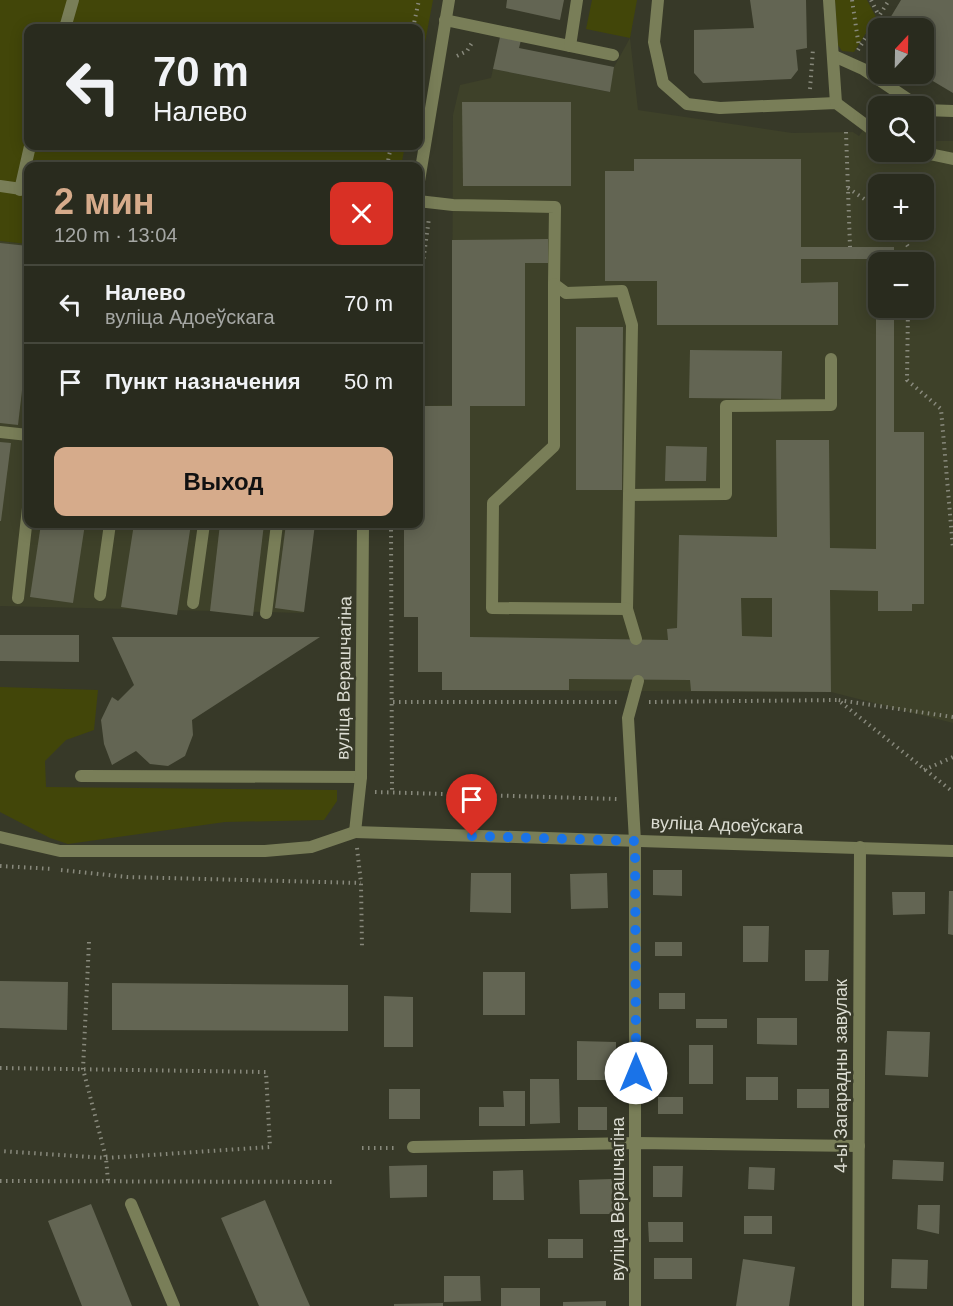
<!DOCTYPE html>
<html lang="ru">
<meta charset="utf-8">
<style>
:root{--surface:#292b1e;--page:#313327;--text:#f1f3f6;--muted:#a5a7a4;--line:#45473c;--accent:#d6ab8b}
body{margin:0;font-family:Arial,sans-serif;background:var(--page);color:var(--text);height:100vh;display:flex;flex-direction:column;font-size:22px;white-space:nowrap}
*{box-sizing:border-box;margin:0}
p{font-size:20px;color:var(--muted)}
.icon{flex:none;width:33px;height:33px;fill:none;stroke:currentColor;stroke-width:2;stroke-linecap:round;stroke-linejoin:round}
.map{position:relative;flex:1;overflow:hidden}
.drawer{position:absolute;left:24px;top:162px;width:399px;height:366px;display:flex;flex-direction:column;background:var(--surface);border-radius:12px;box-shadow:0 3px 15px #0003,0 0 0 2px var(--line)}
.drawer>*{flex:none}
.banner{position:absolute;left:24px;top:24px;width:399px;height:126px;border-radius:12px;box-shadow:0 3px 15px #0003,0 0 0 2px var(--line);background:#292b1e;color:var(--text);overflow:hidden}
.needle{width:39px;rotate:22deg}
.fabs{position:absolute;left:868px;top:18px;display:grid;gap:12px}
.fabs a{display:grid;place-items:center;width:66px;height:66px;border-radius:12px;background:var(--surface);box-shadow:0 3px 15px #0003,0 0 0 2px var(--line);font-size:30px}
.pin{position:absolute;display:grid;place-items:center;width:51px;height:51px;color:#fff;margin:-62px -26px;border-radius:50% 50% 50% 0;rotate:-45deg;box-shadow:0 0 6px #0007}
.pin .icon{rotate:45deg}
.me{position:absolute;width:66px;margin:-33px;rotate:0deg;stroke-linejoin:round;filter:drop-shadow(0 0 4px #0008)}
.turn{display:flex;align-items:center;gap:21px;height:126px;padding:0 30px;font-size:27px}
.turn .icon{width:78px;height:78px;stroke-width:2.5}
.turn b{display:block;font-size:42px;line-height:51px}
.round{display:grid;place-items:center;flex:none;width:63px;height:63px;border-radius:12px;background:var(--page)}
.headline{display:flex;align-items:center;justify-content:space-between;height:102px;padding:0 30px}
h1{font-size:36px;font-weight:800;line-height:45px;color:var(--accent)}
.cta{display:flex;gap:12px;margin-top:auto;padding:12px 30px}
.cta a{flex:1;height:69px;border-radius:12px;background:var(--accent);color:#111;font-size:24px;font-weight:800;line-height:69px;text-align:center}
ul{padding:0;list-style:none}
li{display:flex;align-items:center;gap:18px;height:78px;padding:0 30px;border-top:2px solid var(--line)}
li div{flex:1}
li b{display:block;font-size:22px}
li em{font-style:normal}
.map>svg:first-child{display:block}
.built{fill:#3e4129;fill-rule:evenodd}
.green{fill:#424609}
.building{fill:#636553;fill-rule:evenodd}
.lines{fill:none;stroke-linecap:round;stroke-linejoin:round}
.path{stroke:#88897c;stroke-width:4;stroke-dasharray:1.5 4.5;stroke-linecap:butt}
.lane{stroke:#797e58;stroke-width:12}
.street{stroke:#797e58;stroke-width:12}
.route{stroke:#1a73e8;stroke-width:10;stroke-dasharray:0 18}
.labels{text-anchor:middle;dominant-baseline:central;stroke-width:5;stroke-linejoin:round;paint-order:stroke}
.street-label{font-size:18px;fill:#dcddd3;stroke:#373928}
</style>
<div class="map">
<svg width="953" height="1306" viewBox="0 0 953 1306">
<rect width="100%" height="100%" fill="#373928"/>
<g class="built">
<path d="M630,38L638,110L792,133L853,132L859,136L872,117L879,123V152H924V141H953V723L831,692L442,690V672H418V617H404V524H418L419,406L452,405L453,115L460,85L491,78L493,69L609,92L614,67ZM879,184H924V230H879ZM879,262H924V308H879Z"/>
<path d="M0,241L28,244V524H314L303,613L0,606Z"/>
</g>
<g class="green">
<path d="M0,0H433L419,74L418,28H28V146H405L401,166H28V244L0,241Z"/>
<path d="M592,0H637L630,38L586,29Z"/>
<path d="M835,0H867L876,17L854,52L842,51L838,45Z"/>
<path d="M0,687L98,690L94,730L66,740L45,761L46,787L337,790V801L324,820L225,822L68,844L50,838L0,812Z"/>
</g>
<g class="building">
<path d="M507,0H564L560,20L506,8Z"/>
<path d="M750,0H806L807,48L796,50L798,70L791,79L703,83L694,73V30L754,28Z"/>
<path d="M901,0H953V93L921,74L916,83L901,74H924V28H884Z"/>
<path d="M500,37L521,40L519,48L614,67L610,92L493,69Z"/>
<path d="M462,102H571V186H463Z"/>
<path d="M634,159H801V247H894V262H879V308H894V432H924V604H912V611H878V591L830,590L831,692L691,691L690,680L569,679V690H442V672H418V617H404V524H418V406H452V240L548,239V263H525V406H470V637L668,640L667,629L677,628L679,535L777,537L776,440H829L830,548L876,549V259H801V283L838,282V325H657V281H605V171H634ZM741,598H772V637L742,636Z"/>
<path d="M0,243L28,246V339L18,425L0,423Z"/>
<path d="M576,327H623L622,490H576Z"/>
<path d="M690,350L782,351L781,399L689,398Z"/>
<path d="M0,442L11,443L1,521H0Z"/>
<path d="M666,446L707,447L706,481H665Z"/>
<path d="M41,524H85L73,603L30,597Z"/>
<path d="M134,524H191L177,615L121,607Z"/>
<path d="M220,524H264L253,616L210,611Z"/>
<path d="M286,524H315L304,612L275,608Z"/>
<path d="M0,635H79V662L0,661Z"/>
<path d="M112,637H320L192,720L193,735L185,756L168,766L150,764L136,751L112,765L104,744L101,720L112,697L118,701L134,685Z"/>
<path d="M653,870H682V896L653,895Z"/>
<path d="M471,873H511V913L470,912Z"/>
<path d="M607,873L608,908L571,909L570,874Z"/>
<path d="M949,891H953V935L948,934Z"/>
<path d="M892,892H925V914L893,915Z"/>
<path d="M743,926H769L768,962H743Z"/>
<rect x="655" y="942" width="27" height="14"/>
<path d="M805,950H829L828,981H805Z"/>
<rect x="483" y="972" width="42" height="43"/>
<path d="M0,981L68,982L67,1030L0,1028Z"/>
<path d="M112,983L348,985V1031L112,1030Z"/>
<rect x="659" y="993" width="26" height="16"/>
<path d="M384,996L413,997V1047H384Z"/>
<path d="M757,1018H797V1045L757,1044Z"/>
<rect x="696" y="1019" width="31" height="9"/>
<path d="M887,1031L930,1032L928,1077L885,1075Z"/>
<path d="M577,1041L616,1042V1080H577Z"/>
<rect x="689" y="1045" width="24" height="39"/>
<rect x="746" y="1077" width="32" height="23"/>
<path d="M530,1079H559L560,1123L530,1124Z"/>
<rect x="389" y="1089" width="31" height="30"/>
<rect x="797" y="1089" width="32" height="19"/>
<path d="M503,1091H525V1126H479V1107H504Z"/>
<rect x="658" y="1097" width="25" height="17"/>
<rect x="578" y="1107" width="29" height="23"/>
<path d="M893,1160L944,1162L943,1181L892,1179Z"/>
<path d="M427,1165V1197L390,1198L389,1166Z"/>
<path d="M653,1166H683L682,1197H653Z"/>
<path d="M749,1167L775,1168L774,1190L748,1189Z"/>
<path d="M523,1170L524,1200H493V1171Z"/>
<path d="M612,1179L613,1214H580L579,1180Z"/>
<path d="M265,1200L302,1288L310,1306H259L221,1218Z"/>
<path d="M91,1204L106,1241L132,1306H82L48,1221Z"/>
<path d="M918,1205H940L939,1234L917,1229Z"/>
<rect x="744" y="1216" width="28" height="18"/>
<path d="M648,1222H683V1242H649Z"/>
<rect x="548" y="1239" width="35" height="19"/>
<rect x="654" y="1258" width="38" height="21"/>
<path d="M743,1259L795,1267L789,1306H736Z"/>
<path d="M892,1259L928,1260L927,1289L891,1288Z"/>
<path d="M444,1276H480L481,1301L444,1302Z"/>
<rect x="501" y="1288" width="39" height="18"/>
<path d="M606,1301V1306H563V1302Z"/>
<path d="M443,1303V1306H394V1304Z"/>
</g>
<g class="lines">
<g class="path">
<path d="M852,0L859,47"/>
<path d="M871,0L879,16"/>
<path d="M413,28L419,0"/>
<path d="M858,50L889,0"/>
<path d="M457,56L467,51L473,41"/>
<path d="M810,89L813,49"/>
<path d="M846,132L850,247"/>
<path d="M387,166L391,146"/>
<path d="M848,188L879,209"/>
<path d="M897,230L909,248V262"/>
<path d="M418,300L429,218"/>
<path d="M908,308L907,380L941,409L953,549"/>
<path d="M391,524L392,791"/>
<path d="M393,702H617"/>
<path d="M649,702L838,700"/>
<path d="M953,717L838,700L953,792"/>
<path d="M924,770L953,757"/>
<path d="M375,792L617,799"/>
<path d="M357,848L361,883L362,948"/>
<path d="M0,866L53,869"/>
<path d="M61,870L127,877L361,883"/>
<path d="M89,942L83,1069L106,1158L108,1181"/>
<path d="M0,1068L266,1072L270,1147L106,1158L0,1151"/>
<path d="M362,1148H398"/>
<path d="M0,1181L335,1182"/>
</g>
<g class="lane">
<path d="M658,0L654,42L663,83L687,104L720,108L836,103L879,135"/>
<path d="M445,20L613,55"/>
<path d="M65,28L73,0"/>
<path d="M570,46L577,0"/>
<path d="M834,56L863,69L918,106"/>
<path d="M924,110L953,111"/>
<path d="M920,152L953,159"/>
<path d="M0,186L28,190"/>
<path d="M20,190L30,146"/>
<path d="M418,201L453,205L555,207L554,284L566,293L622,291L632,325L627,609L636,639"/>
<path d="M554,284V446L493,503L492,608L627,609"/>
<path d="M0,432L28,435"/>
<path d="M629,495L726,494V406L831,405V359"/>
<path d="M100,595L110,524"/>
<path d="M18,598L28,508"/>
<path d="M193,603L204,524"/>
<path d="M266,613L277,524"/>
<path d="M81,776L361,777"/>
<path d="M0,837L60,851H265L311,847L355,832"/>
<path d="M635,841L628,718L638,681"/>
<path d="M413,1147L637,1143L859,1146"/>
<path d="M131,1204L174,1306"/>
</g>
<g class="street">
<path d="M829,0L836,103"/>
<path d="M418,187L449,0"/>
<path d="M363,524L361,777L355,832L953,851"/>
<path d="M635,1306V841"/>
<path d="M858,1306L860,847"/>
</g>
</g>
<g class="lines">
<path class="route" d="M472,836L635,841L636,1073"/>
</g>
<g class="labels">
<g class="street-label">
<text transform="translate(344 678) rotate(-89)">вуліца Верашчагіна</text>
<text transform="translate(727 825) rotate(2)">вуліца Адоеўскага</text>
<text transform="translate(841 1076) rotate(-90)">4-ы Загарадны завулак</text>
<text transform="translate(618 1199) rotate(-90)">вуліца Верашчагіна</text>
</g>
</g>
</svg>
<div class="fabs">
<a><svg class="needle" viewBox="-14 -14 28 28"><path d="M0-13l5 13h-10z" fill="#e53935"/><path d="M0 13l5-13h-10z" fill="#a5a7a4"/></svg></a>
<a><svg class="icon" aria-label="search" viewBox="0 0 24 24"><circle cx="10" cy="10" r="6"/><path d="M15 15l6 6"/></svg></a>
<a>+</a>
<a>−</a>
</div>
<div class="pin" style="left:472px;top:836px;background:#d93025"><svg class="icon" aria-label="arrive" viewBox="0 0 24 24"><path d="M6 21V4h12l-3 4 3 4H6"/></svg></div>
<svg class="me" style="left:636px;top:1073px" viewBox="-20 -20 40 40"><circle r="19" fill="#fff"/><path d="M0-13L10 11 0 6-10 11z" fill="#1a73e8"/></svg>
<div class="banner">
<div class="turn"><svg class="icon" aria-label="left" viewBox="0 0 24 24"><path d="M17 20v-9H6M10 6l-5 5 5 5"/></svg><div><b>70 m</b>Налево</div></div>
</div>
<section class="drawer">
<div class="headline"><div><h1>2 мин</h1><p>120 m · 13:04</p></div><a class="round" style="background:#d93025;color:#fff"><svg class="icon" aria-label="close" viewBox="0 0 24 24"><path d="M6 6l12 12M18 6L6 18"/></svg></a></div>
<ul>
<li><svg class="icon" aria-label="left" viewBox="0 0 24 24"><path d="M17 20v-9H6M10 6l-5 5 5 5"/></svg><div><b>Налево</b><p>вуліца Адоеўскага</p></div><em>70 m</em></li>
<li><svg class="icon" aria-label="arrive" viewBox="0 0 24 24"><path d="M6 21V4h12l-3 4 3 4H6"/></svg><div><b>Пункт назначения</b></div><em>50 m</em></li>
</ul>
<div class="cta"><a>Выход</a></div>
</section>
</div>
